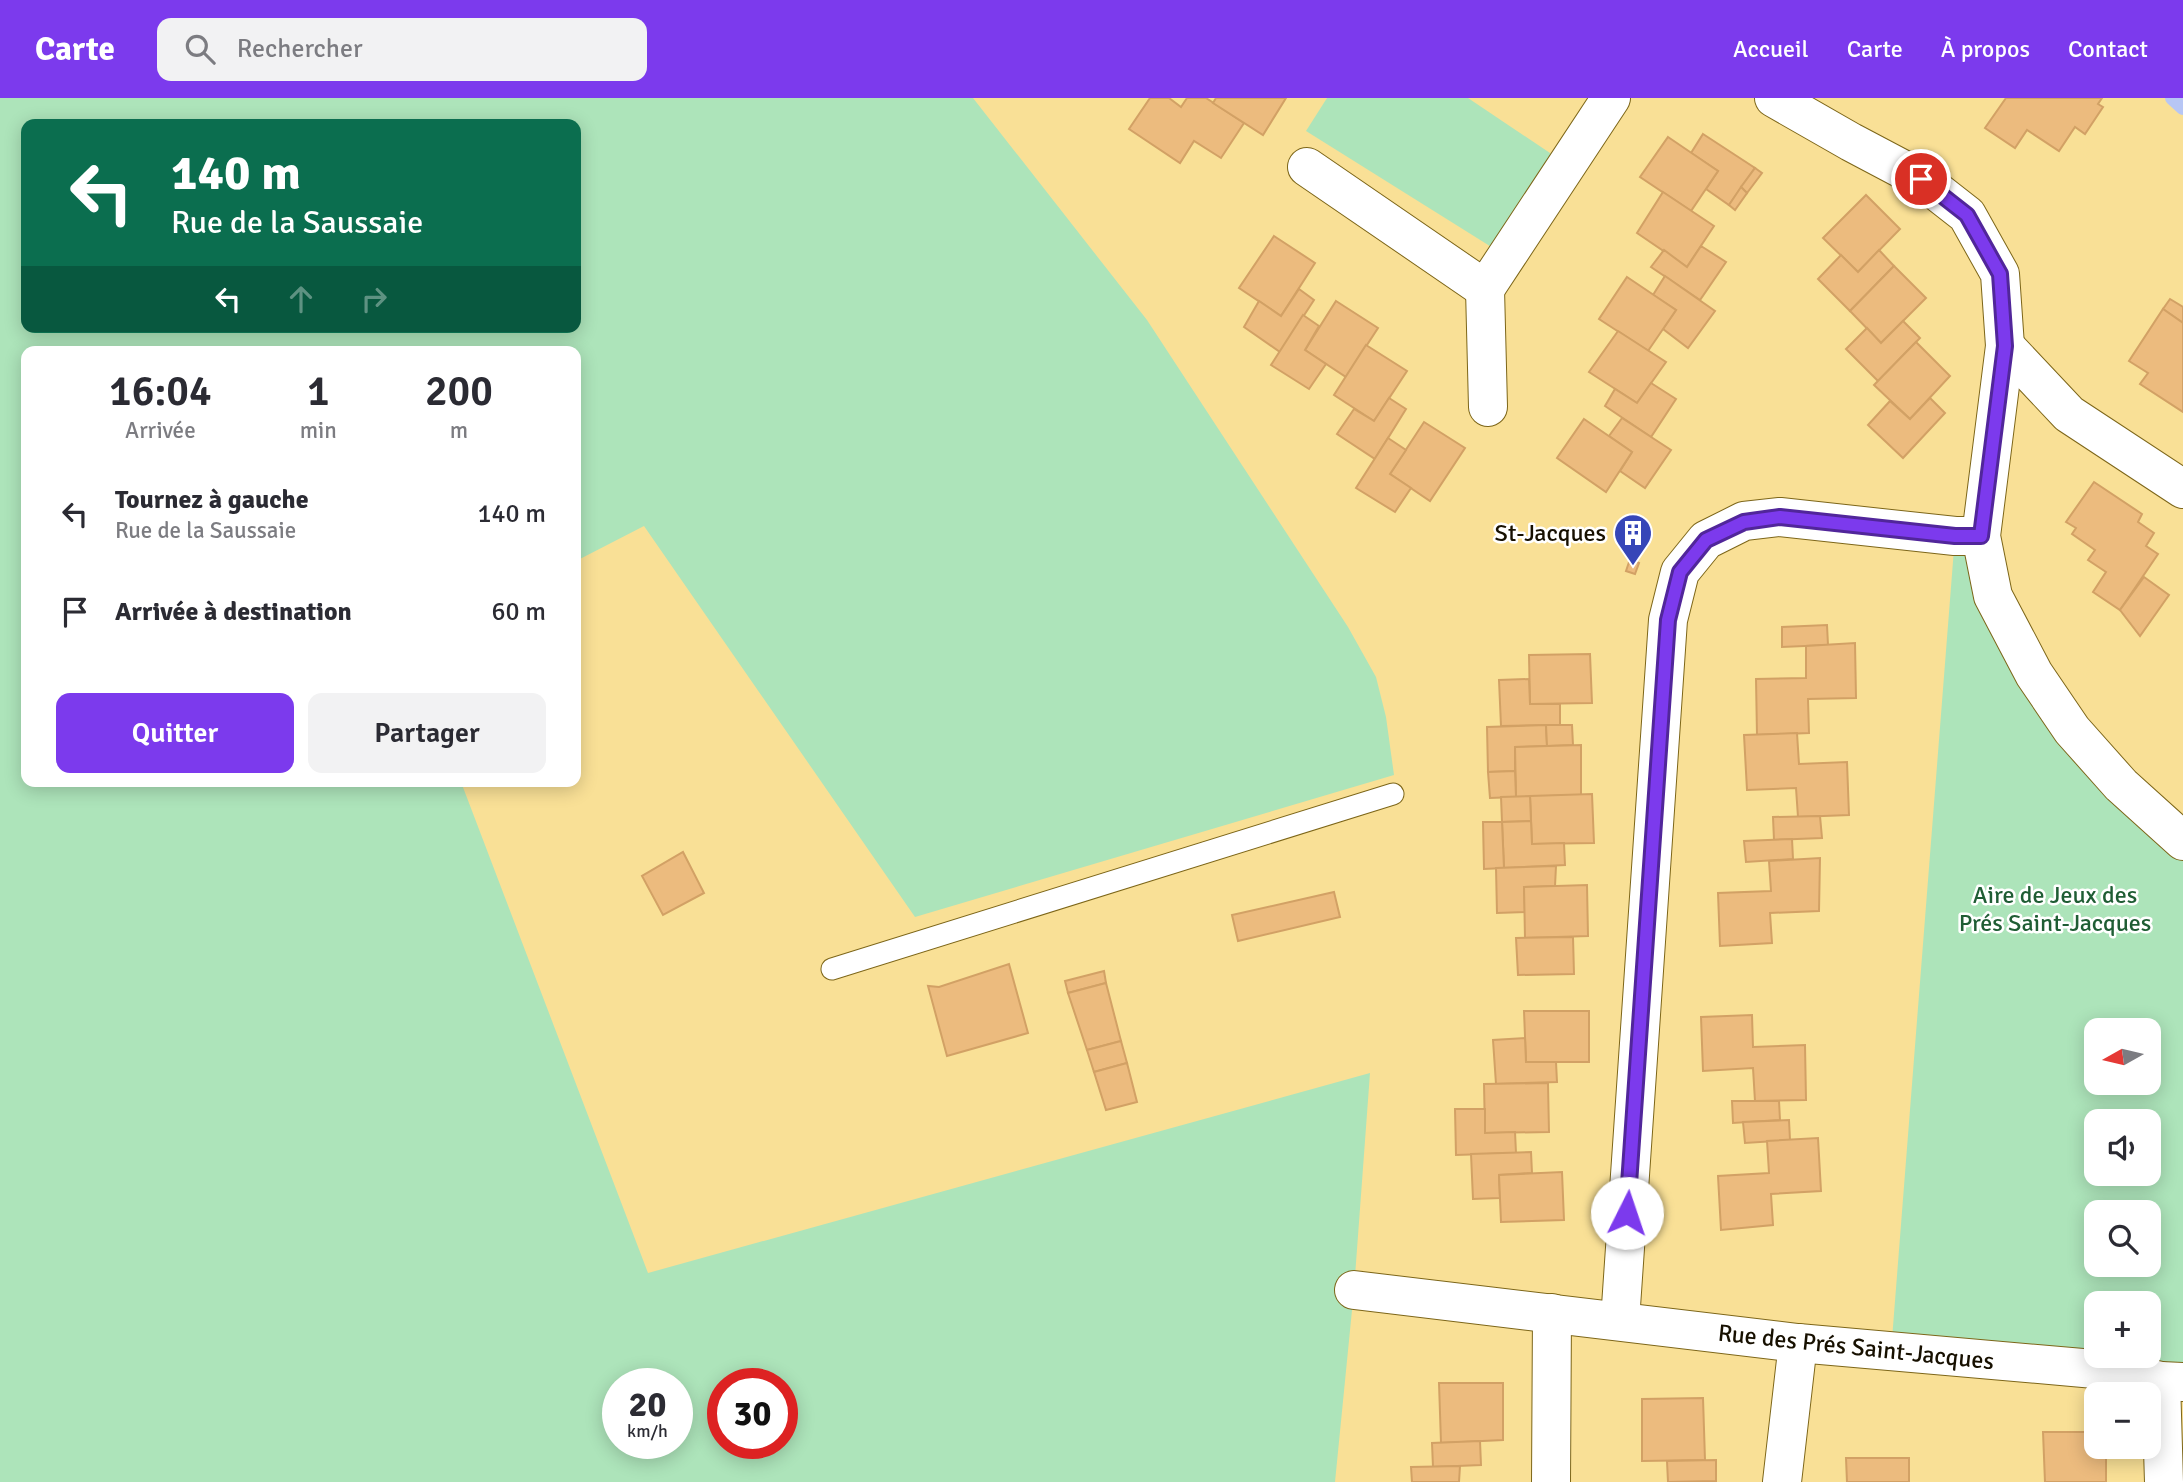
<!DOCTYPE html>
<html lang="fr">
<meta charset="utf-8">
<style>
:root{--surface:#fff;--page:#f2f2f3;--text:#2b2b33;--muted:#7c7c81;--accent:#7c3aed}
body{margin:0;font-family:Signika,sans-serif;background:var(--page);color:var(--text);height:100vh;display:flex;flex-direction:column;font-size:26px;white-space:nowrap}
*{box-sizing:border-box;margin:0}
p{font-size:23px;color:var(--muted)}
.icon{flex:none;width:38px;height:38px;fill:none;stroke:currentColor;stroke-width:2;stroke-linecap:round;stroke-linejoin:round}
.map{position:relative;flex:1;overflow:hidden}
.panel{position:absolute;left:21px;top:248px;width:560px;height:441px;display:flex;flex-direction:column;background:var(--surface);border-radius:14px;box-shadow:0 4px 18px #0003}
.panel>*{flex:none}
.top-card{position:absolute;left:21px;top:21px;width:560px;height:214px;border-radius:14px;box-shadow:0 4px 18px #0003;background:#0b6e4f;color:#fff;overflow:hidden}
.needle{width:46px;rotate:262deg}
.tools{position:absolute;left:2084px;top:920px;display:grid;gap:14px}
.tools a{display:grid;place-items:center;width:77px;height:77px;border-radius:14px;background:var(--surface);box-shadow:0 4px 18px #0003;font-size:35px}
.speed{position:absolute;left:602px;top:1270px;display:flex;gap:14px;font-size:35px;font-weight:700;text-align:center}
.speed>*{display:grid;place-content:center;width:91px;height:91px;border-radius:50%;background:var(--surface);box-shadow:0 4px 18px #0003;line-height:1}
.speed small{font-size:18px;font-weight:400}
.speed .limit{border:10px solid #d22;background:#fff;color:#111}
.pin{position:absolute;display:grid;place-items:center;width:60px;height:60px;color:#fff;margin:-30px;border:4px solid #fff;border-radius:50%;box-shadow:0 2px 7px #0007}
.me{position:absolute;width:77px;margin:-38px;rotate:4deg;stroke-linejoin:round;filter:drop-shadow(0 0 5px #0008)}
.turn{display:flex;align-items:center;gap:24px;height:147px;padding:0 35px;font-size:32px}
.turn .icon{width:91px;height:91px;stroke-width:2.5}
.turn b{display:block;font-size:49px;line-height:60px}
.lanes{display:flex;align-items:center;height:66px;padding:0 35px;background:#0003;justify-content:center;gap:35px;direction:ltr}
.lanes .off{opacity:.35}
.eta{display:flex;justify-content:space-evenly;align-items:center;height:119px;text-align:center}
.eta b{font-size:42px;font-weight:600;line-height:49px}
.primary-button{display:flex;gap:14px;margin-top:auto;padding:14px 35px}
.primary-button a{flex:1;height:80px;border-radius:14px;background:var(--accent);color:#fff;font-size:28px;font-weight:600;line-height:80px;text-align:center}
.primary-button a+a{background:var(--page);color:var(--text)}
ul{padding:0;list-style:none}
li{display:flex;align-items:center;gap:21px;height:98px;padding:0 35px}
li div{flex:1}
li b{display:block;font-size:26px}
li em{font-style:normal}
header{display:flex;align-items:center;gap:42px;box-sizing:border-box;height:98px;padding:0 35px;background:var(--accent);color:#fff}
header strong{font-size:33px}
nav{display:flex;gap:38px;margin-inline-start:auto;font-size:24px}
.search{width:490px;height:63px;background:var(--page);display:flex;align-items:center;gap:18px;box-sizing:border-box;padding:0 24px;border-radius:14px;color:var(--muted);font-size:26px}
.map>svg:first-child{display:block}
.green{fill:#ade4ba;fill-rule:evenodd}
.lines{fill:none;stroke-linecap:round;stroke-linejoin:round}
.stream{stroke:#b7c6f5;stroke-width:14}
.building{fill:#ecbb7e;stroke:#d2a165;stroke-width:2}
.lane-casing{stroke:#7d6619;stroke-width:23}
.street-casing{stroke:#7d6619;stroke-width:40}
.lane{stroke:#fff;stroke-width:21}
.street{stroke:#fff;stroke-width:38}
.route-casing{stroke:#51269a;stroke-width:18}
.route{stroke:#7c3aed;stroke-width:12}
.labels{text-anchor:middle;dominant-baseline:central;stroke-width:5;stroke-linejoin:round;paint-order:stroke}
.poi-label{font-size:24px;fill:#171000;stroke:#fff;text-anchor:end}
.park-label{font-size:24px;fill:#1f5d34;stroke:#fff}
.street-label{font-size:24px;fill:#171000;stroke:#fff}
</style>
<header>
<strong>Carte</strong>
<div class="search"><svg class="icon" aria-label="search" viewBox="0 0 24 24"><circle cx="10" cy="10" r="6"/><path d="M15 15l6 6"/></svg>Rechercher</div>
<nav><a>Accueil</a><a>Carte</a><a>À propos</a><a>Contact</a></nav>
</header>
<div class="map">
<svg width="2183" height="1384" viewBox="0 0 2183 1384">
<rect width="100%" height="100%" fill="#f9e096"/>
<g class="green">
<path d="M0,0H973L1147,222L1348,529L1376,579L1386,619L1394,677L915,819L644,428L576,463V254H26V684H461L648,1175L1370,975L1354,1192L1335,1384H0ZM26,26H576V229H26ZM618,1286H677V1346H618ZM723,1286H782V1346H723Z"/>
<path d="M1327,0H1468L1553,57L1493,150L1306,33Z"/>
<path d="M1955,438L2034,576L2183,743V1284L1891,1254ZM2096,933H2149V985H2096ZM2096,1024H2149V1076H2096ZM2096,1115H2149V1167H2096ZM2096,1206H2149V1258H2096Z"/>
</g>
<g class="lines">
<path class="stream" d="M2172,0L2183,10"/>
</g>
<g class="building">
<path d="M1150,0H1169L1181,9L1187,0H1206L1244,25L1221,60L1194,43L1180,65L1129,31Z"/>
<path d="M1216,0H1286L1263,37L1213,5Z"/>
<path d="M2006,0H2102L2098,6L2103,9L2085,36L2075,29L2059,53L2027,32L2015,50L1985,30Z"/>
<path d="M1703,36L1755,70L1729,107L1706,91L1718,73L1691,55Z"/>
<path d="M1668,39L1718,73L1691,113L1640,79Z"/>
<path d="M1755,70L1762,75L1747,95L1741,89Z"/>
<path d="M1741,89L1747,95L1735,112L1729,107Z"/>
<path d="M1663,94L1714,128L1687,169L1637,135Z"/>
<path d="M1866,97L1900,131L1858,174L1823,140Z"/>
<path d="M1274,138L1315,165L1281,218L1239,190Z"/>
<path d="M1701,148L1726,164L1700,202L1651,169L1664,152L1687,169Z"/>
<path d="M1879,152L1894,168L1850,213L1818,181L1841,157L1858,174Z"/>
<path d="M1894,168L1926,200L1881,245L1850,213Z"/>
<path d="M1665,178L1715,213L1688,250L1663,231L1676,212L1653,197Z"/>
<path d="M1627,179L1676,212L1648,253L1599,221Z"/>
<path d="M1299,191L1314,202L1280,254L1244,229L1259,203L1281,218Z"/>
<path d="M2170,201L2183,209V225L2163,211Z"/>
<path d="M1336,203L1378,230L1346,279L1305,252Z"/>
<path d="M2163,211L2183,225V314L2140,286L2148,275L2129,263Z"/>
<path d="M1303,217L1319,228L1305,252L1326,266L1309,291L1271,267Z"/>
<path d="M1903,223L1920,240L1878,283L1846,251L1867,230L1881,245Z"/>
<path d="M1618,233L1666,264L1637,305L1589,274Z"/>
<path d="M1916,244L1950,278L1910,321L1874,287Z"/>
<path d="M1366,247L1407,273L1374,323L1334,297Z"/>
<path d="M1651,285L1676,301L1651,339L1605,308L1615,291L1637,305Z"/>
<path d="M1389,300L1406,311L1375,361L1337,336L1354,311L1374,323Z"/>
<path d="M1930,300L1945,315L1903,360L1868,327L1890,303L1910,321Z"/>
<path d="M1622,320L1671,352L1645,390L1620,373L1632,354L1609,338Z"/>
<path d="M1584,321L1632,354L1606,394L1557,360Z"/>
<path d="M1424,324L1465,350L1430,403L1390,376Z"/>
<path d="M1388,340L1406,352L1390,376L1411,390L1395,414L1356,390Z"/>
<path d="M2094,384L2142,416L2138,424L2154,435L2146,448L2158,456L2120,512L2093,494L2106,474L2088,462L2095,452L2072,436L2076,430L2066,424Z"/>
<path d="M1630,461L1639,465L1635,476L1626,473Z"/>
<path d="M2144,479L2169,497L2140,538L2120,512Z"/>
<path d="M1827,527L1828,547L1782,549V529Z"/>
<path d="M1855,545L1856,600L1808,601L1809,635L1757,637L1756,581L1806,580V548Z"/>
<path d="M1590,556L1592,605L1530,606L1529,557Z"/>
<path d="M1529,581L1530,606H1560V627L1501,628L1499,582Z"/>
<path d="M1546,627L1547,648L1515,649V673L1488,674L1487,629Z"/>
<path d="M1546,627H1572L1573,647L1547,648Z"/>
<path d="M1797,635L1799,666L1847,664L1849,717L1798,719L1796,690L1747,692L1744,637Z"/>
<path d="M1581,647V697L1516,699L1515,649Z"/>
<path d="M1515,673L1516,699L1490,700L1488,674Z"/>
<path d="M1592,696L1594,745L1532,746L1530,698Z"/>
<path d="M1530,698L1531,723L1502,724L1501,699Z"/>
<path d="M1820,718L1822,740L1774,742L1773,719Z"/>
<path d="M1531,723L1532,746L1564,745L1565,767L1504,770L1502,724Z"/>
<path d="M1483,724H1502L1504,770L1484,771Z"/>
<path d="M1792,741L1793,761L1746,764L1744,743Z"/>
<path d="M683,754L704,795L663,817L642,778Z"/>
<path d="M1820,760L1819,813L1770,815L1772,845L1720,848L1718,795L1771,793L1769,763Z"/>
<path d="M1556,768L1555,788L1524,789L1525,814L1497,815L1496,770Z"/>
<path d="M1587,787L1588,838L1525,840L1524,789Z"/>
<path d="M1334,794L1340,819L1238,843L1232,817Z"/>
<path d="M1573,839L1574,876L1518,877L1516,840Z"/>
<path d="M1009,866L1028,935L947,958L928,888L939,889Z"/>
<path d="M1104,873L1106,885L1068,895L1065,883Z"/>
<path d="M1106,885L1121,943L1087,952L1068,895Z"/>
<path d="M1524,913H1589V964H1526Z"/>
<path d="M1752,917L1753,949L1805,947L1806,1002L1755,1003L1753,970L1703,973L1701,919Z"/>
<path d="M1525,940L1526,964H1556L1557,984L1496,986L1493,942Z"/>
<path d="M1121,943L1127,965L1094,974L1087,952Z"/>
<path d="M1127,965L1137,1004L1106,1012L1094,974Z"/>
<path d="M1548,985L1549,1034L1485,1035L1484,986Z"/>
<path d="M1732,1003H1779L1780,1022L1733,1025Z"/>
<path d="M1455,1011H1485V1035L1515,1034L1516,1055L1456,1057Z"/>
<path d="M1789,1022L1790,1042L1745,1045L1743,1024Z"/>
<path d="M1818,1040L1821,1093L1771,1096L1773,1127L1721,1132L1718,1078L1769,1075L1767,1043Z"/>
<path d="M1531,1054L1532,1075L1499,1077L1500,1100L1473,1101L1471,1056Z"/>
<path d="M1562,1074L1564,1122L1501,1124L1499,1077Z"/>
<path d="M1439,1285H1503V1342L1441,1345Z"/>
<path d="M1703,1300L1705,1362L1642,1363V1301Z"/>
<path d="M2043,1334H2096V1349H2106V1384H2045Z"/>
<path d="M1480,1343L1481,1367L1433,1369L1432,1345Z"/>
<path d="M1846,1360H1909V1384H1847Z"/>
<path d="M1716,1362V1383L1668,1384L1667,1363Z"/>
<path d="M1460,1368L1459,1384H1412L1411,1369Z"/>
</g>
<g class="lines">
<defs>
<path id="lane" d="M832,871L1393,696"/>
<g id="street">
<path d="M1774,0L1851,44L1921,81L1967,117L2000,176L2005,248L1981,438L1993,498L2034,576L2072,632L2121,687L2183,743"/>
<path d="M1307,69L1485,191L1611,0"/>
<path d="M1485,191L1488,309"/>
<path d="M2005,248L2069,316L2183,391"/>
<path d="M1354,1192L1798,1245L2117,1273L2161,1283L2183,1284"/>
<path d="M1620,1223L1668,522L1680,474L1706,442L1744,423L1780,419L1955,438H1981"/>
<path d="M2161,1283L2164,1384"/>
<path d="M1551,1384L1552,1215"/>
<path d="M1782,1384L1798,1245"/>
</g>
</defs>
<use href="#lane" class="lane-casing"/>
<use href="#street" class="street-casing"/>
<use href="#lane" class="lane"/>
<use href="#street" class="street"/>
</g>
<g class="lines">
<defs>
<path id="route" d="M1627,1115L1668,522L1680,474L1706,442L1744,424L1780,419L1955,438H1981L2005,248L2000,176L1967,117L1921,81"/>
</defs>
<use href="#route" class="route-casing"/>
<use href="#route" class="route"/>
</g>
<defs>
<symbol id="building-pin" viewBox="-11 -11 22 30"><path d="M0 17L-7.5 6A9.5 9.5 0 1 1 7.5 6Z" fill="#3646b8" stroke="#fff"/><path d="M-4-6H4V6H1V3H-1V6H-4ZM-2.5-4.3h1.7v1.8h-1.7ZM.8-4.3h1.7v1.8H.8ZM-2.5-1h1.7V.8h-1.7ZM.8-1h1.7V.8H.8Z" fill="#fff"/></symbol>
</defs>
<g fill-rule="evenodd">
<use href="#building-pin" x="1611" y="413" width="44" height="60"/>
</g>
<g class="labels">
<g class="poi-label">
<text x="1606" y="435">St-Jacques</text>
</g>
<g class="park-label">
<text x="2055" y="797">Aire de Jeux des<tspan x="2055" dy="28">Prés Saint-Jacques</tspan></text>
</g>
<g class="street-label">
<text transform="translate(1856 1249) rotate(6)">Rue des Prés Saint-Jacques</text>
</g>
</g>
</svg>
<div class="tools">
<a><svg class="needle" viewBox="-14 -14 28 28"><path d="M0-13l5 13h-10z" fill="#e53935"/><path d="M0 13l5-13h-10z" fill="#7c7c81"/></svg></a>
<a><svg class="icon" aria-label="sound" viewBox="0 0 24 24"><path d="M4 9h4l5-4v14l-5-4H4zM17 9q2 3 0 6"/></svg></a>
<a><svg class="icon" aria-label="search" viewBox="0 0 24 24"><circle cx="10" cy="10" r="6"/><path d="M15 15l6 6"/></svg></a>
<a>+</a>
<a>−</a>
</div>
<div class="speed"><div>20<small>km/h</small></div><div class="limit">30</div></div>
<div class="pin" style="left:1921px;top:81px;background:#d93025"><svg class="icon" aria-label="arrive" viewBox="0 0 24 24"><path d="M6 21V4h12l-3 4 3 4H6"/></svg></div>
<svg class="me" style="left:1627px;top:1115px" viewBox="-20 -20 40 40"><circle r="19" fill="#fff"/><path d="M0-13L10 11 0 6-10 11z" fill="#7c3aed"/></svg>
<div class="top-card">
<div class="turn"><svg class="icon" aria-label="left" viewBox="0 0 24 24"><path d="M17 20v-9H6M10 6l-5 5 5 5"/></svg><div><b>140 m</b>Rue de la Saussaie</div></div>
<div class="lanes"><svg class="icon" aria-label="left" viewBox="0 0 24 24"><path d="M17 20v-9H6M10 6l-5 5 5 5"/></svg><svg class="icon off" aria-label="ahead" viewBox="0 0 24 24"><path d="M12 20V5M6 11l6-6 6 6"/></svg><svg class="icon off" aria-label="right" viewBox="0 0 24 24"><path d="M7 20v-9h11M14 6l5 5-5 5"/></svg></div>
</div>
<section class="panel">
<div class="eta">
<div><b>16:04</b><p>Arrivée</p></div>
<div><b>1</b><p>min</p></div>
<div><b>200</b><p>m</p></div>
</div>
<ul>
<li><svg class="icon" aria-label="left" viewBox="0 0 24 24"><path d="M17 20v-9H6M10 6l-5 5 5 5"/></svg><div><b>Tournez à gauche</b><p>Rue de la Saussaie</p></div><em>140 m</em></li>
<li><svg class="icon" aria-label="arrive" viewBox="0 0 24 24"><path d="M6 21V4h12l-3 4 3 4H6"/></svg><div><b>Arrivée à destination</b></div><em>60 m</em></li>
</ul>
<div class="primary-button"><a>Quitter</a><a>Partager</a></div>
</section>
</div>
